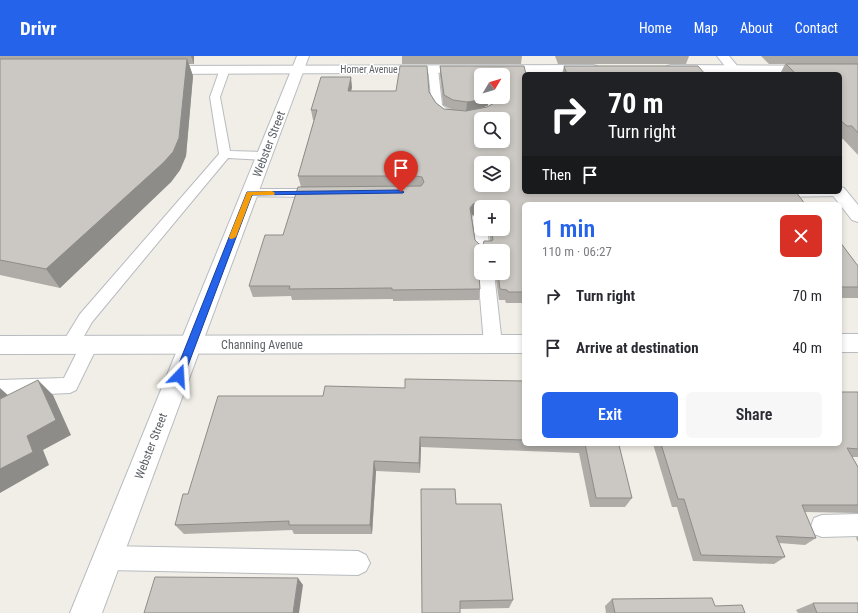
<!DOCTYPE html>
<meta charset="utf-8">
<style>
:root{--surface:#fff;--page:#f7f7f7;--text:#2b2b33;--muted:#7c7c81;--accent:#2563eb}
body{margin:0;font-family:"Roboto Condensed",sans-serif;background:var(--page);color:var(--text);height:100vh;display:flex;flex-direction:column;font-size:15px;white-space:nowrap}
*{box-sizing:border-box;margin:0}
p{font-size:13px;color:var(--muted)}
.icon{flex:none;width:22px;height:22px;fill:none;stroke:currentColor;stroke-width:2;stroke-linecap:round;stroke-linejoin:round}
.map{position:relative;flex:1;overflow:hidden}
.drawer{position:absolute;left:522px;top:146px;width:320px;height:244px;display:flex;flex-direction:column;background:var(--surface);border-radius:6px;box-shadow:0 2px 6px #0003}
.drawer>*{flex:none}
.banner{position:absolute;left:522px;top:16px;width:320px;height:122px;border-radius:6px;box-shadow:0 2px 6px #0003;background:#202124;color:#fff;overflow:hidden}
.needle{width:26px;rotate:52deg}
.fabs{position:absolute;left:474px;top:12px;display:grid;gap:8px}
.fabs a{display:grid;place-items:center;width:36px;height:36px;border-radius:6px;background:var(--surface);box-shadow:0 2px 6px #0003;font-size:20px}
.pin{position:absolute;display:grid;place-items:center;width:34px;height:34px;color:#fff;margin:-41px -17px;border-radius:50% 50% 50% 0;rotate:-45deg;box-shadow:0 0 4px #0007}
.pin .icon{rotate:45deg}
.me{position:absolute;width:44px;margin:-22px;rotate:20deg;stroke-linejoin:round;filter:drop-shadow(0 0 3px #0008)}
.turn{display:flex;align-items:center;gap:14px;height:84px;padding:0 20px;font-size:18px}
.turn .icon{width:52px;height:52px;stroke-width:2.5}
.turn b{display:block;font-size:28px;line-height:34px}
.then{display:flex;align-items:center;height:38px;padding:0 20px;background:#0003;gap:8px;font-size:15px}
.round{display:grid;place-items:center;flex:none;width:42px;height:42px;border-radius:6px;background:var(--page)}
.head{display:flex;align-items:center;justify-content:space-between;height:68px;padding:0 20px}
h1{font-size:24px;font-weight:600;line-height:30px;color:var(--accent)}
.action{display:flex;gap:8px;margin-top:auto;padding:8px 20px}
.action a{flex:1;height:46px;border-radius:6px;background:var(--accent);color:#fff;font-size:16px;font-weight:600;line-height:46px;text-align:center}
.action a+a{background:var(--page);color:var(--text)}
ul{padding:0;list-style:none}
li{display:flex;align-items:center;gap:12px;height:52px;padding:0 20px}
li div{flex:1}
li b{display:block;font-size:15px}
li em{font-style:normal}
header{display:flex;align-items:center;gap:24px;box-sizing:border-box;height:56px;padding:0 20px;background:var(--accent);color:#fff}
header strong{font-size:19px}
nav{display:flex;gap:22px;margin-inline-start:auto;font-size:14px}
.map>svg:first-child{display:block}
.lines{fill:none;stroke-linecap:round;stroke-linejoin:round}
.service-casing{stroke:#b8bbc0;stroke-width:2}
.minor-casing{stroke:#b8bbc0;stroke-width:2}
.tertiary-casing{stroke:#b8bbc0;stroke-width:2}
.secondary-casing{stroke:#b9bcc2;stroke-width:2}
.service{fill:#fff;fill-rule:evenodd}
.minor{fill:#fff;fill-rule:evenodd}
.tertiary{fill:#fff;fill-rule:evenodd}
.secondary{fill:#fff;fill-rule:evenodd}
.wall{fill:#afaca8;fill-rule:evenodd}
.shaded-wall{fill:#8e8c88}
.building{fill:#cbc8c3;stroke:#8e8c88;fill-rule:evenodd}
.route{fill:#2563eb;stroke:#184099}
.slow{fill:#f59e0b}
.labels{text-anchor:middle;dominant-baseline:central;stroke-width:3;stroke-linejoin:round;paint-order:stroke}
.far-street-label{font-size:10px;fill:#5d6167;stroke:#fff}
.street-label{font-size:12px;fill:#5d6167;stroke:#fff}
</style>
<header>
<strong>Drivr</strong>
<nav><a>Home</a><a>Map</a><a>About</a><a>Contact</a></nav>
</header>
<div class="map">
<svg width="858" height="557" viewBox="0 0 858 557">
<rect width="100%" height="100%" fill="#f0eee6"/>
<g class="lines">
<defs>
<g id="service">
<path d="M225,10L230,13L220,41L230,95L264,96L268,97L270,100L268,103L264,104L228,102L92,266L76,294L70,296L64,294L61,289L80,258L219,98L210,41L220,13Z"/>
<path d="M433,10L438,13L442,49C447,54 456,55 460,60L458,62C448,65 437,58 432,50L428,13Z"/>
<path d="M488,41H498V53C493,60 482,63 474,61L473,59L474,57L488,52Z"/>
<path d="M250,133H317L322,134L324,137L322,140L317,141L245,140L243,137L245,134Z"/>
<path d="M840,133L845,136L843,139L838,140L774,141L769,140L767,137L840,136Z"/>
<path d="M478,159H481V173H487L490,195H481V199L478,198L476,195L471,163L473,160Z"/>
<path d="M481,213V217H494L502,288L499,293L493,295L487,293L484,288L478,217Z"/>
<path d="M89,282L95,284L98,289L76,334L70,337L0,340V324L64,322L83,284Z"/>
<path d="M858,458V480L822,481L814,478L811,470L814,462L822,459Z"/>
<path d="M108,490L358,495L366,499L370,507L366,515L358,519L108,514L100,510L96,502L100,494Z"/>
</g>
<path id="minor" d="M297,0H309L102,557H70Z"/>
<g id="tertiary">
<path d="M593,9L597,10L599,13L597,16L161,18L157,17L155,14L157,11L161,10Z"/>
<path d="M671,9L858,10V18L667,16L665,13L667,10Z"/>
<rect x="840" y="278" width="18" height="18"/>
<path d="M524,279V297L0,298V280Z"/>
</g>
<g id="secondary">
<path d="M717,0H729L744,18H731Z"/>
<path d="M840,131L844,132L858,149V166L852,164L830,136H840Z"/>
</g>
</defs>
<use href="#service" class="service-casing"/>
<use href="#minor" class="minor-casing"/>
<use href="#tertiary" class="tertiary-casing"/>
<use href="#secondary" class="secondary-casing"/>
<use href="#service" class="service"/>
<use href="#minor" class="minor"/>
<use href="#tertiary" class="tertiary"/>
<use href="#secondary" class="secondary"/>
</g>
<g class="wall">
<path d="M0,0H194V8H189L193,20L186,100L180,114L171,126L60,232L0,219Z"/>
<path d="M402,0H522L521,8H402Z"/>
<path d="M555,0H689L686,8H558Z"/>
<path d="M761,0H858V99L843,83H840V18H780L785,8H769Z"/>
<path d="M440,10H524V247H506L505,244H499L495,217H503V195H481V212L478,215L480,233L479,244L393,245V243L292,244L291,240L253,241L249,230L283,179L301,131L298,120L314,64H313L311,54L352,31L351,35L429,36L436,47L444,53H451L443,49L440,20ZM481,19H503V41H500V42L496,46L487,51H484L488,49L489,41H481ZM481,151H503V173H489L490,185L483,189L479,188L475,184L472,159L478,158H481Z"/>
<path d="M564,10L705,18H562Z"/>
<path d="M840,186L858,210V242H840Z"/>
<path d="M524,325V388H616L632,442L625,451H590L579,397L421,391L420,417L376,415L372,478H294L292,474L184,478L175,469L188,438L323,340L405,332Z"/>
<path d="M858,336V401H852L858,411V457L805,456L816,482L805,489L779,487L785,501L774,508L693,505L677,451H672L653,388H840Z"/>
<path d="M456,448L513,544L509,552L460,553Z"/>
<path d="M858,480V486L856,482Z"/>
<path d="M612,543L715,550L745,557H606L605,550Z"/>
<path d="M813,547L858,557H798L796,554Z"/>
</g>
<g class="shaded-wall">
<path d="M191,0H194V8Z"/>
<path d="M187,3L193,20L186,100L180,114L171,126L60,232L46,213Z"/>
<path d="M351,21L352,31L349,45L348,35Z"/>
<path d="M486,41H489L488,49L479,54L466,56L467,46Z"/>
<path d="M479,146L478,158L472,159L470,152L473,148Z"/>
<path d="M481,202V212L477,217L478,206Z"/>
<path d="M38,324L53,339L71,379L43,394L49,409L0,437V413L27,380Z"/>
<path d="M0,332L10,341L0,344Z"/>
<path d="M420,381L421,391L420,417L419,407Z"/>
<path d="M374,405L376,415L372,478L370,469Z"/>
<path d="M298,522L303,529L299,557H293Z"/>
</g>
<g class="building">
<path d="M0,3H187L179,82L173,96L163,107L46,213L0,204Z"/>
<path d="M786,8H858V77L852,70H847L840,64V18H796Z"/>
<path d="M400,10H427L429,36L436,47L444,53L466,55L487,51L496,46L501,41H503V19H481V41H486L480,44L467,46L453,44L444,39L440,10H524L526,18H524V136H796L805,148H524V236H508L507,234L500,233L498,217H503V195H481V202L478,206L480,233L392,234V232L289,233L290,230H249L265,179H283L298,131L421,130L424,126L422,121L416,120H298L317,54H311L321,21H351L348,35H396ZM481,63H503V85H481ZM481,107H503V129H481ZM479,146L484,148V151H503V173H491L493,184L491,185H484L483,189L479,188L475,184L470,152L473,148Z"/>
<path d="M564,10H698L705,18H567Z"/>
<path d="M840,186L858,210V231H840Z"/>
<path d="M405,323L524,325V384L420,381L419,407L374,405L370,469H289V465L175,469L183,438H188L218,340H323L325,330L405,332Z"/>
<path d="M38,324L56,364L27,380L33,396L0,413V343Z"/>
<path d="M840,336H858V393L847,392L858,411V449H802L816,482L776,480L785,501L701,499L684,443H678L661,388H840Z"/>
<path d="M585,388H616L619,389L632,442H596Z"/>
<path d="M421,433H455L456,448H501L513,544L460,545V557H422Z"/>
<path d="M155,521L298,522L293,557H144Z"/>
<path d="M712,542L715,550L742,549L745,557H615L612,543Z"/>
<path d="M813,547H858V557H817Z"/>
</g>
<path class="route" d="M401,134L404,136L403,137L252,139L184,320L182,323H175L174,320L247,136Z"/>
<path class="slow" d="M272,135L275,137L274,139H252L236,181L232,183H230L229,181L247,136Z"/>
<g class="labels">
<g class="far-street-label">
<text x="369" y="13">Homer Avenue</text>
</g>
<g class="street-label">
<text transform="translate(269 88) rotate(-69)">Webster Street</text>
<text x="262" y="289">Channing Avenue</text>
<text transform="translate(151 390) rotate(-69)">Webster Street</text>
</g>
</g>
</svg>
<div class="fabs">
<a><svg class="needle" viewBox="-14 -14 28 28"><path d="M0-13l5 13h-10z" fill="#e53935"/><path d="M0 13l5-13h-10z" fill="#7c7c81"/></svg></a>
<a><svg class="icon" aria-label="search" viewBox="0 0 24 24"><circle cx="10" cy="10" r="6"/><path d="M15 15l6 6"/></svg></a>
<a><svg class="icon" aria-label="layers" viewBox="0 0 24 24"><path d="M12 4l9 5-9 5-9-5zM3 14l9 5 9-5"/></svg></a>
<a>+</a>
<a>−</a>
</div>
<div class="pin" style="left:401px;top:136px;background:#d93025"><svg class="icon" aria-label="arrive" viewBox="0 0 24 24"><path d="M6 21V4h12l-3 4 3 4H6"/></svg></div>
<svg class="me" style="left:179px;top:320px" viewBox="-20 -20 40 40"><path d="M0-17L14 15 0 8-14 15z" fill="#2563eb" stroke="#fff" stroke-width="4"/></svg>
<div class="banner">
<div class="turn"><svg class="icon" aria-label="right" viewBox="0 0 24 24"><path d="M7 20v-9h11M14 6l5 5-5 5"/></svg><div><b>70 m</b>Turn right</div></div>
<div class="then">Then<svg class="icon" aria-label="arrive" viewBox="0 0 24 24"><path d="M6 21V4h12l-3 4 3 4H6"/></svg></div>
</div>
<section class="drawer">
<div class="head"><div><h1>1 min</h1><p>110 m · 06:27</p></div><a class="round" style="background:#d93025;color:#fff"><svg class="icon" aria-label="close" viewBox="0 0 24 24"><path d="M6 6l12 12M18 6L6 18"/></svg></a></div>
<ul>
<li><svg class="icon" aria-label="right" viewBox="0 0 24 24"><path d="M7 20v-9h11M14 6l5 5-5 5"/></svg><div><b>Turn right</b></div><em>70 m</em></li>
<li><svg class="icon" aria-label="arrive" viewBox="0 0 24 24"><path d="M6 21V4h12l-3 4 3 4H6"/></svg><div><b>Arrive at destination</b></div><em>40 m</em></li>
</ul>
<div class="action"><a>Exit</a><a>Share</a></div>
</section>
</div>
